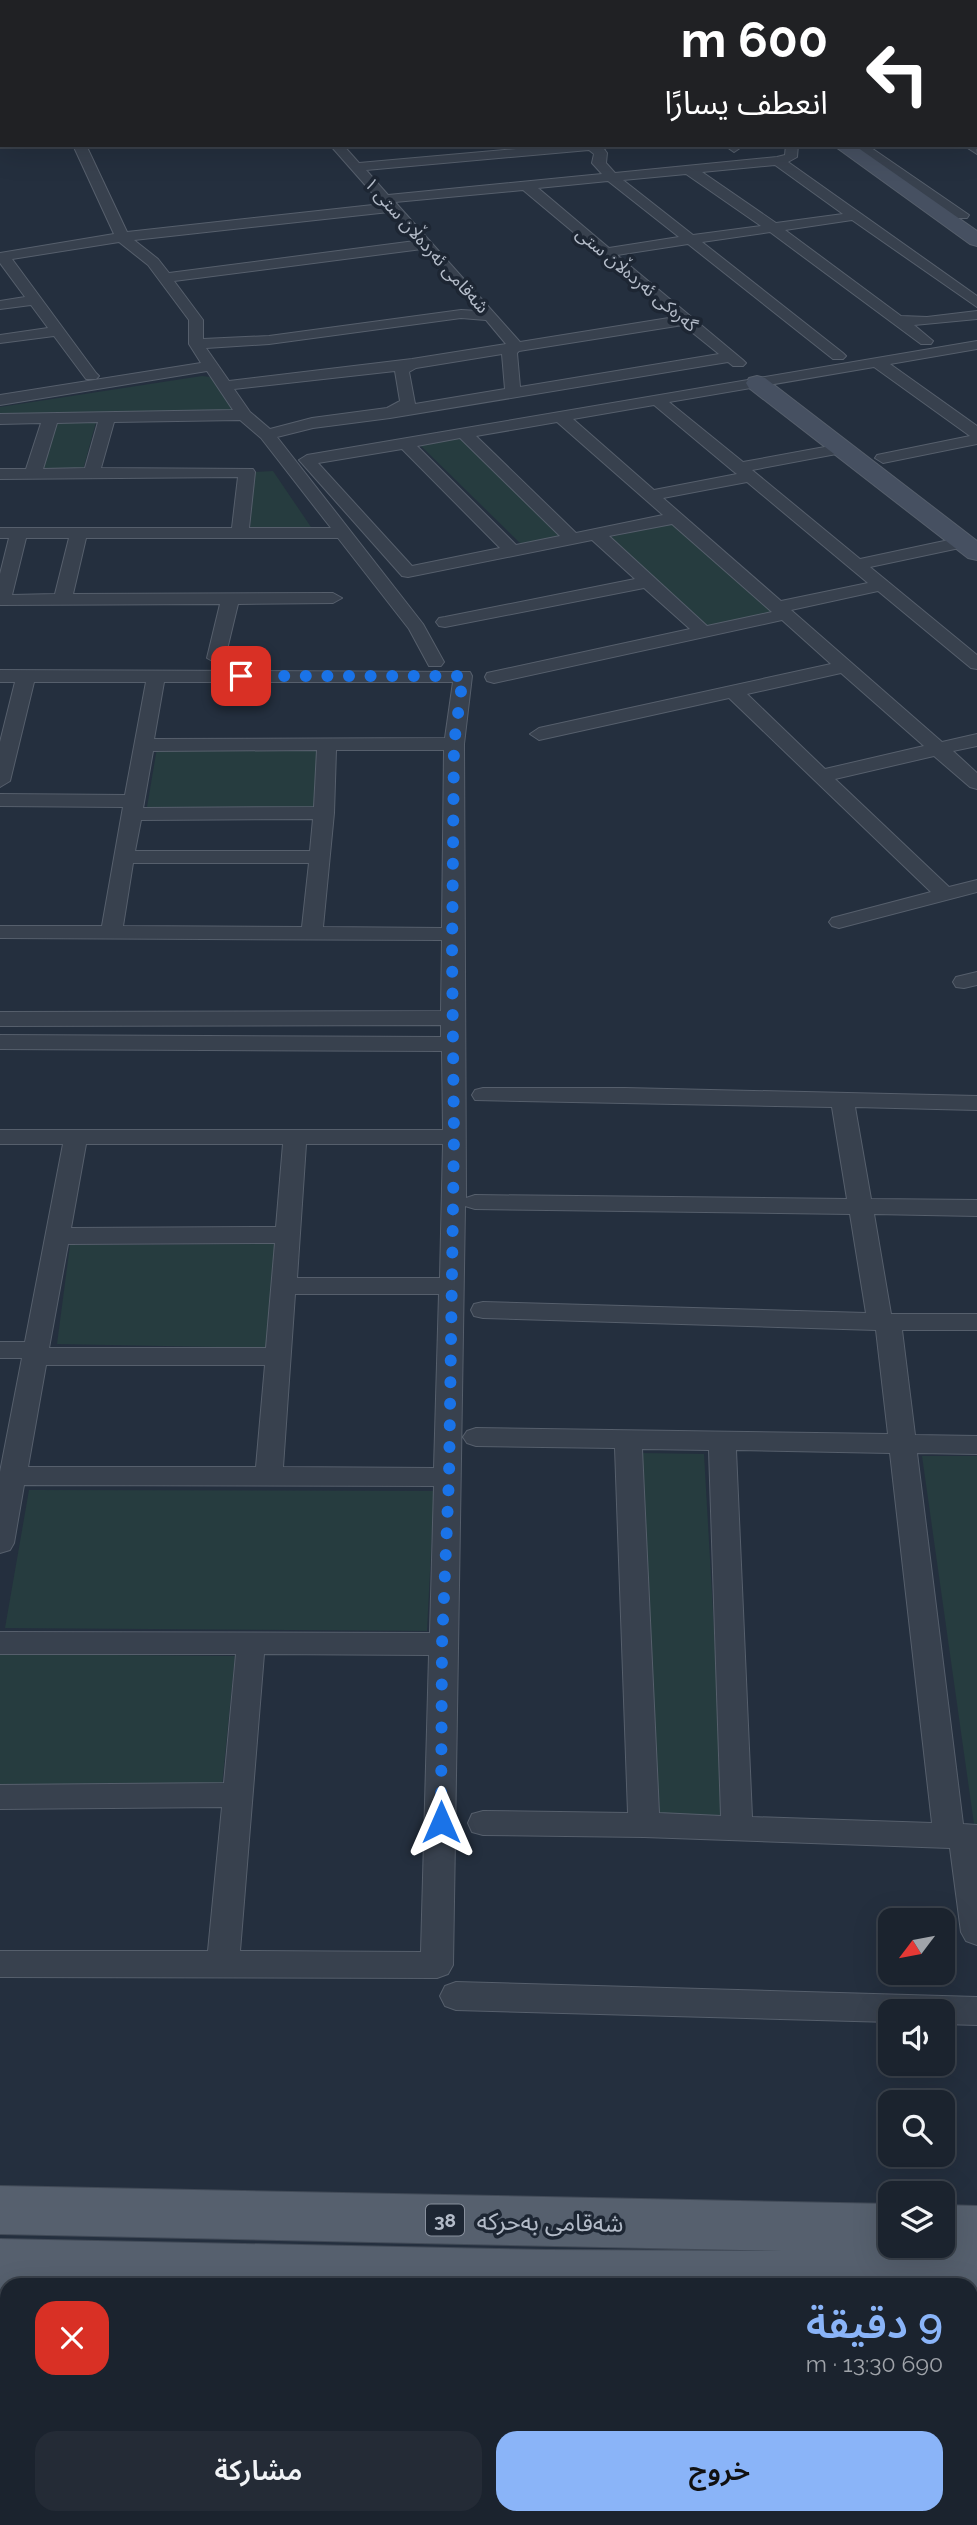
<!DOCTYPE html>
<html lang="ar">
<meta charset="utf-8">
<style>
:root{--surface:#1b232e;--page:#242b36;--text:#f1f3f6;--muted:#a0a4aa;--line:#39404a;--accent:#8ab4f8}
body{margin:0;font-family:Raleway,"Noto Sans Arabic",sans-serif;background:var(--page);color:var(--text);direction:rtl;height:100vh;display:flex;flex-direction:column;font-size:26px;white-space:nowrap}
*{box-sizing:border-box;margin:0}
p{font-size:23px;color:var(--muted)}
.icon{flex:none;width:38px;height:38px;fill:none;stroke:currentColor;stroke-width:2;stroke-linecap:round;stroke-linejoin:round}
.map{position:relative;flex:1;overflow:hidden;direction:ltr}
.sheet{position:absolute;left:0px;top:2278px;width:978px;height:247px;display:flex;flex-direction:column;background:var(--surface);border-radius:21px 21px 0 0;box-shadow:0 7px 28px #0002,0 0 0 2px var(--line);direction:rtl}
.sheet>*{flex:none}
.guide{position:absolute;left:0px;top:0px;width:978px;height:147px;box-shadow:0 7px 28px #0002,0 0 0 2px var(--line);direction:rtl;background:#202124;color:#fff;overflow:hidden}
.needle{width:46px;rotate:238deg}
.fabs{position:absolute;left:878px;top:1908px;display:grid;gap:14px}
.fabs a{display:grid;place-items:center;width:77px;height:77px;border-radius:14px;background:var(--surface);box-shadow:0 7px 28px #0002,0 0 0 2px var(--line);font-size:35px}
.pin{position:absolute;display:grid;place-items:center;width:60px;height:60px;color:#fff;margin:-30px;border-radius:14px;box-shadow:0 4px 10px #0006}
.me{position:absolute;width:77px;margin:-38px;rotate:0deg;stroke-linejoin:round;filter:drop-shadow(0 0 5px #0008)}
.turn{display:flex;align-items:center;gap:24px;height:147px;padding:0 35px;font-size:32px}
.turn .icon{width:91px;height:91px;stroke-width:2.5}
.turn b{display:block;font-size:49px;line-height:60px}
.round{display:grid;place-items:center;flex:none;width:74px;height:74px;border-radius:21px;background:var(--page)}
.headline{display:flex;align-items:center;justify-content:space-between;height:119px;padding:0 35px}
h1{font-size:42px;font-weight:600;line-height:52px;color:var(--accent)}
.button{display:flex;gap:14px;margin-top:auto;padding:14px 35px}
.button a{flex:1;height:80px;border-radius:21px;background:var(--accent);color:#111;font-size:28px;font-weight:600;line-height:80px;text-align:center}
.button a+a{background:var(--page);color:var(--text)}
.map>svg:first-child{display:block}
.green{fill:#263c3f}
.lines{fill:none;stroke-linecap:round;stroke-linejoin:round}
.street-casing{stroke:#565f6c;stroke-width:2}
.secondary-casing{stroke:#565f6c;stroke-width:2}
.primary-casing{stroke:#414a57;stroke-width:2}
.street{fill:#38414e;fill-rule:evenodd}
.secondary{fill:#465061;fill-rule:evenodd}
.primary{fill:#56606e;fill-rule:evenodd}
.route{stroke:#1a73e8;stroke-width:12;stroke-dasharray:0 21.6}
.labels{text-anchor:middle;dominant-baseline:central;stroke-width:7;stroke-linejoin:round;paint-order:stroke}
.far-street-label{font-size:18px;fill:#b4bcc9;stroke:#1d2633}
.shield{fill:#1d2633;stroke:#878f9c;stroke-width:2}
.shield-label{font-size:19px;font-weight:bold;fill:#b4bcc9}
.near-street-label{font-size:24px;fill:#b4bcc9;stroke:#1d2633}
</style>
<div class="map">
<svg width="977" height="2525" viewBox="0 0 977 2525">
<rect width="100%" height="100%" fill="#242f3e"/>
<g class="green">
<path d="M202,376L217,378L243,413L0,414V407Z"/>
<path d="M58,422H96L83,470L43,469Z"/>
<path d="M460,437L563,535L521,544L420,445Z"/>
<path d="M273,471L311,527L250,528L255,472Z"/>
<path d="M672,524L773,612L708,626L610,537Z"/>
<path d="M157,748H320L314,808L147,807Z"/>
<path d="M276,1244L268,1348L57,1344L70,1245Z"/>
<path d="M642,1453L704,1454L725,1822L653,1820Z"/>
<path d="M922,1456H977V1824H974Z"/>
<path d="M29,1490L434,1491L427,1631L5,1628Z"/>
<path d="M0,1654L235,1656L222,1786L0,1784Z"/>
</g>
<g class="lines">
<defs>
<g id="street">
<path d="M620,0H632L634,2H622Z"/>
<path d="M786,0H799L801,2H788Z"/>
<rect x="976" y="51" width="1" height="8"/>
<path d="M976,70L977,71V79H976Z"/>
<path d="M976,144L977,154L963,145H976Z"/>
<path d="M73,145H86L127,232L382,204L330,145H343L359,163L560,145H613L604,149L607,153L606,163L615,173L777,157L785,155L786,145H798L797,157L788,162L977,296V307L852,220L785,230L901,316L927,317L977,311V319L914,325L933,341L931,344H921L770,232L702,242L843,353L846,356L843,359H833L688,244L617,255L743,360L746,363L743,366H733L728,362L390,418L313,428L277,437L423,624L444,662L441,666H429L409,629L338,538H86L73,594L333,593L342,598L333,603L238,604L225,658L216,663L207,658L220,604L0,605V574L9,538H0V528H232L238,477L0,479V469H26L41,423L0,424V414L233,410L207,371L0,405V395L201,363L189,344V320L148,265L119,242L12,259L96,373L99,376L96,379H86L54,336L0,343V335L48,328L31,305L0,309V301L25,297L0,263V253L114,234ZM589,150L594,154L592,163L602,174L388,195L366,170ZM775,165L843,214L776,223L702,172ZM686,174L761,226L693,235L623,180ZM608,181L679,237L609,248L538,188ZM523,190L675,317L520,342L395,202ZM389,212L415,241L169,273L158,259L134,240ZM422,249L478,311L461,310L269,336L203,339V320L174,281ZM461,318L486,320L506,344L412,359L229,381L206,348L269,344ZM683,325L719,354L520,387L517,353L519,351ZM502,354L505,389L415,404L409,372L416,368ZM395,371L400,401L387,408L312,418L270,429L250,412L234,389ZM240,420L261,438L331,528H249L255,472L253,469L101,468L114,422ZM98,422L85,468L43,469L57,423ZM26,538H69L55,594L12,595Z"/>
<path d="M724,145H739L740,148L734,152Z"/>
<path d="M852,145H867L969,215L967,218H957Z"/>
<path d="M977,341V349L890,364L977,426V444L883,463L875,458L877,455L970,436L874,367L669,402L743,462L841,444L847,446L849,449L847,452L752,470L860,559L963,537L971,542L969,546L870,567L977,655V669L971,668L878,591L791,610L942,742L977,734V746L953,751L977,773V789L970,787L934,756L835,779L949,887L977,880V892L839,928L832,926L829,922L832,918L931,892L729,698L539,740L530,734L539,728L831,664L782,620L494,683L487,681L485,677L487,673L690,629L644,588L445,627L439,626L436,622L439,618L445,617L635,579L592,540L408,577L402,576L299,460L307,455ZM654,405L733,471L737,474L654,490L573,419ZM557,422L663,515L576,533L476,436ZM460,438L560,536L516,545L417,446ZM402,449L500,548L412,566L318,463ZM747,482L868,583L781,601L663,498ZM672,524L772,612L707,626L609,536ZM841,673L924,746L825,769L747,694Z"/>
<path d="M0,670L470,672L472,676L464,744L466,1198L475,1195L847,1199L832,1107L475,1100L472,1095L475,1090L483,1088H625L977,1096V1110L855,1107L871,1199L977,1200V1216L874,1214L891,1314H977V1330H902L915,1435L977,1436V1454L917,1453L963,1824L977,1825V1945L966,1941L961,1932L950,1848L644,1837L483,1835L472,1832L468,1823L472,1814L483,1811L628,1813L615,1448L476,1446L467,1443L463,1437L467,1431L476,1428L888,1434L876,1330L483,1318L474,1316L471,1310L474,1304L483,1302L866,1313L850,1214L475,1209L465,1206L453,1965L448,1974L437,1978L0,1977V1951H208L222,1807L0,1809V1785L224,1783L236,1654H0V1632L430,1633L434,1486L24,1485L14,1543L10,1550L0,1553V1472L22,1358H0V1342H25L63,1144H0V1130H443L442,1051L0,1049V1035L441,1037V1025L0,1026V1012L441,1011L442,940L0,938V926H102L123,807L0,806V794L125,795L146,682H34L10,781L0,787V742L15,682H0ZM164,682H453L445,738L154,739ZM317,750L314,807L143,808L153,751ZM336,750H444L442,928L323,927L334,813ZM313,819L310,851H135L141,820ZM133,863H309L302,927L123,926ZM86,1144H283L276,1227L71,1228ZM306,1144H443L440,1278H297ZM275,1243L266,1348H49L68,1244ZM295,1294H439L434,1468L283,1467ZM46,1365H265L256,1467H28ZM642,1449L709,1450L721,1816L659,1813ZM736,1450L890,1453L932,1823L752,1817ZM264,1654L429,1655L421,1952L240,1951Z"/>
<path d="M977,972V985L964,988L956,987L953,982L956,977Z"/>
<path d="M456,1982L977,1997V2025L943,2024V2011H891V2022L456,2010L445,2006L440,1996L445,1986Z"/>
<path d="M233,2518H271L270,2525H232Z"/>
<rect x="494" y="2518" width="38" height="7"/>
<rect x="909" y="2518" width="38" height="7"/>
</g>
<g id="secondary">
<path d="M631,0H648L649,2H632Z"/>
<path d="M833,145H854L977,231V246L970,244Z"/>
<path d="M757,376L765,378L977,541V560L968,558L749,388L746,383L749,378Z"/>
</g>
<path id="primary" d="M0,2186L891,2204V2245H911L895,2252H937L923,2245H943V2205L977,2206V2303H971V2286H7V2289H0V2239L547,2250L782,2251L0,2234Z"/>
</defs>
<use href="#street" class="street-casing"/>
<use href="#secondary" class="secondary-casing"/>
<use href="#primary" class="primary-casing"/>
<use href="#street" class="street"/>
<use href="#secondary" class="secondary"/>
<use href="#primary" class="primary"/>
</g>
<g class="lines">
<path class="route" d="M241,676H463L454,744L452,955L454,1137L449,1477L442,1644L441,1822"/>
</g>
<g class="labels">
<g class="far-street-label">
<text transform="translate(427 245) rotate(48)">شەقامی ئەردەڵان ستی ١</text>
<text transform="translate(637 279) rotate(40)">گەرەکی ئەردەڵان ستی</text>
</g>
<rect class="shield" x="426" y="2204.5" width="38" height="31" rx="5"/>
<g class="shield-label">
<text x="445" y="2220">38</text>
</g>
<g class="near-street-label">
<text transform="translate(550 2222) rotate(1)">شەقامی بەحرکە</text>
</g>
</g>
</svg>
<div class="fabs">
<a><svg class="needle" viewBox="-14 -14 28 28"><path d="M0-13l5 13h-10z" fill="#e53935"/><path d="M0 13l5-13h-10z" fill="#a0a4aa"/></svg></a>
<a><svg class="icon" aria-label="sound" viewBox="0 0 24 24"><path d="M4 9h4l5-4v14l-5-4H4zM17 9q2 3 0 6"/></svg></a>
<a><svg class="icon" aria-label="search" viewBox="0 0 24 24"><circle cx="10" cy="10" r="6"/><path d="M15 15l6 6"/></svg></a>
<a><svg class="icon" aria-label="layers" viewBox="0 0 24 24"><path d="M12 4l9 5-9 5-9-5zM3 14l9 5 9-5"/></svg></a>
</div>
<div class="pin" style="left:241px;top:676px;background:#d93025"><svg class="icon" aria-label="arrive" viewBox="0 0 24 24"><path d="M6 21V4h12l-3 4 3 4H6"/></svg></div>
<svg class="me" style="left:441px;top:1822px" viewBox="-20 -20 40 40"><path d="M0-17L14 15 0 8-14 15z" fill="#1a73e8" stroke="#fff" stroke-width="4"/></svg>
<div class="guide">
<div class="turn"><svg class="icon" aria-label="left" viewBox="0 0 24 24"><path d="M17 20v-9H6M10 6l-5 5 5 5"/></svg><div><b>600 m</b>انعطف يسارًا</div></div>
</div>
<section class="sheet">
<div class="headline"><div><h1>9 دقيقة</h1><p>690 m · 13:30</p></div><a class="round" style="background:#d93025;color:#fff"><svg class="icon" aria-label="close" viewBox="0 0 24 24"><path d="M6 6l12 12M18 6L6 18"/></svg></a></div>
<div class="button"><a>خروج</a><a>مشاركة</a></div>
</section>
</div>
